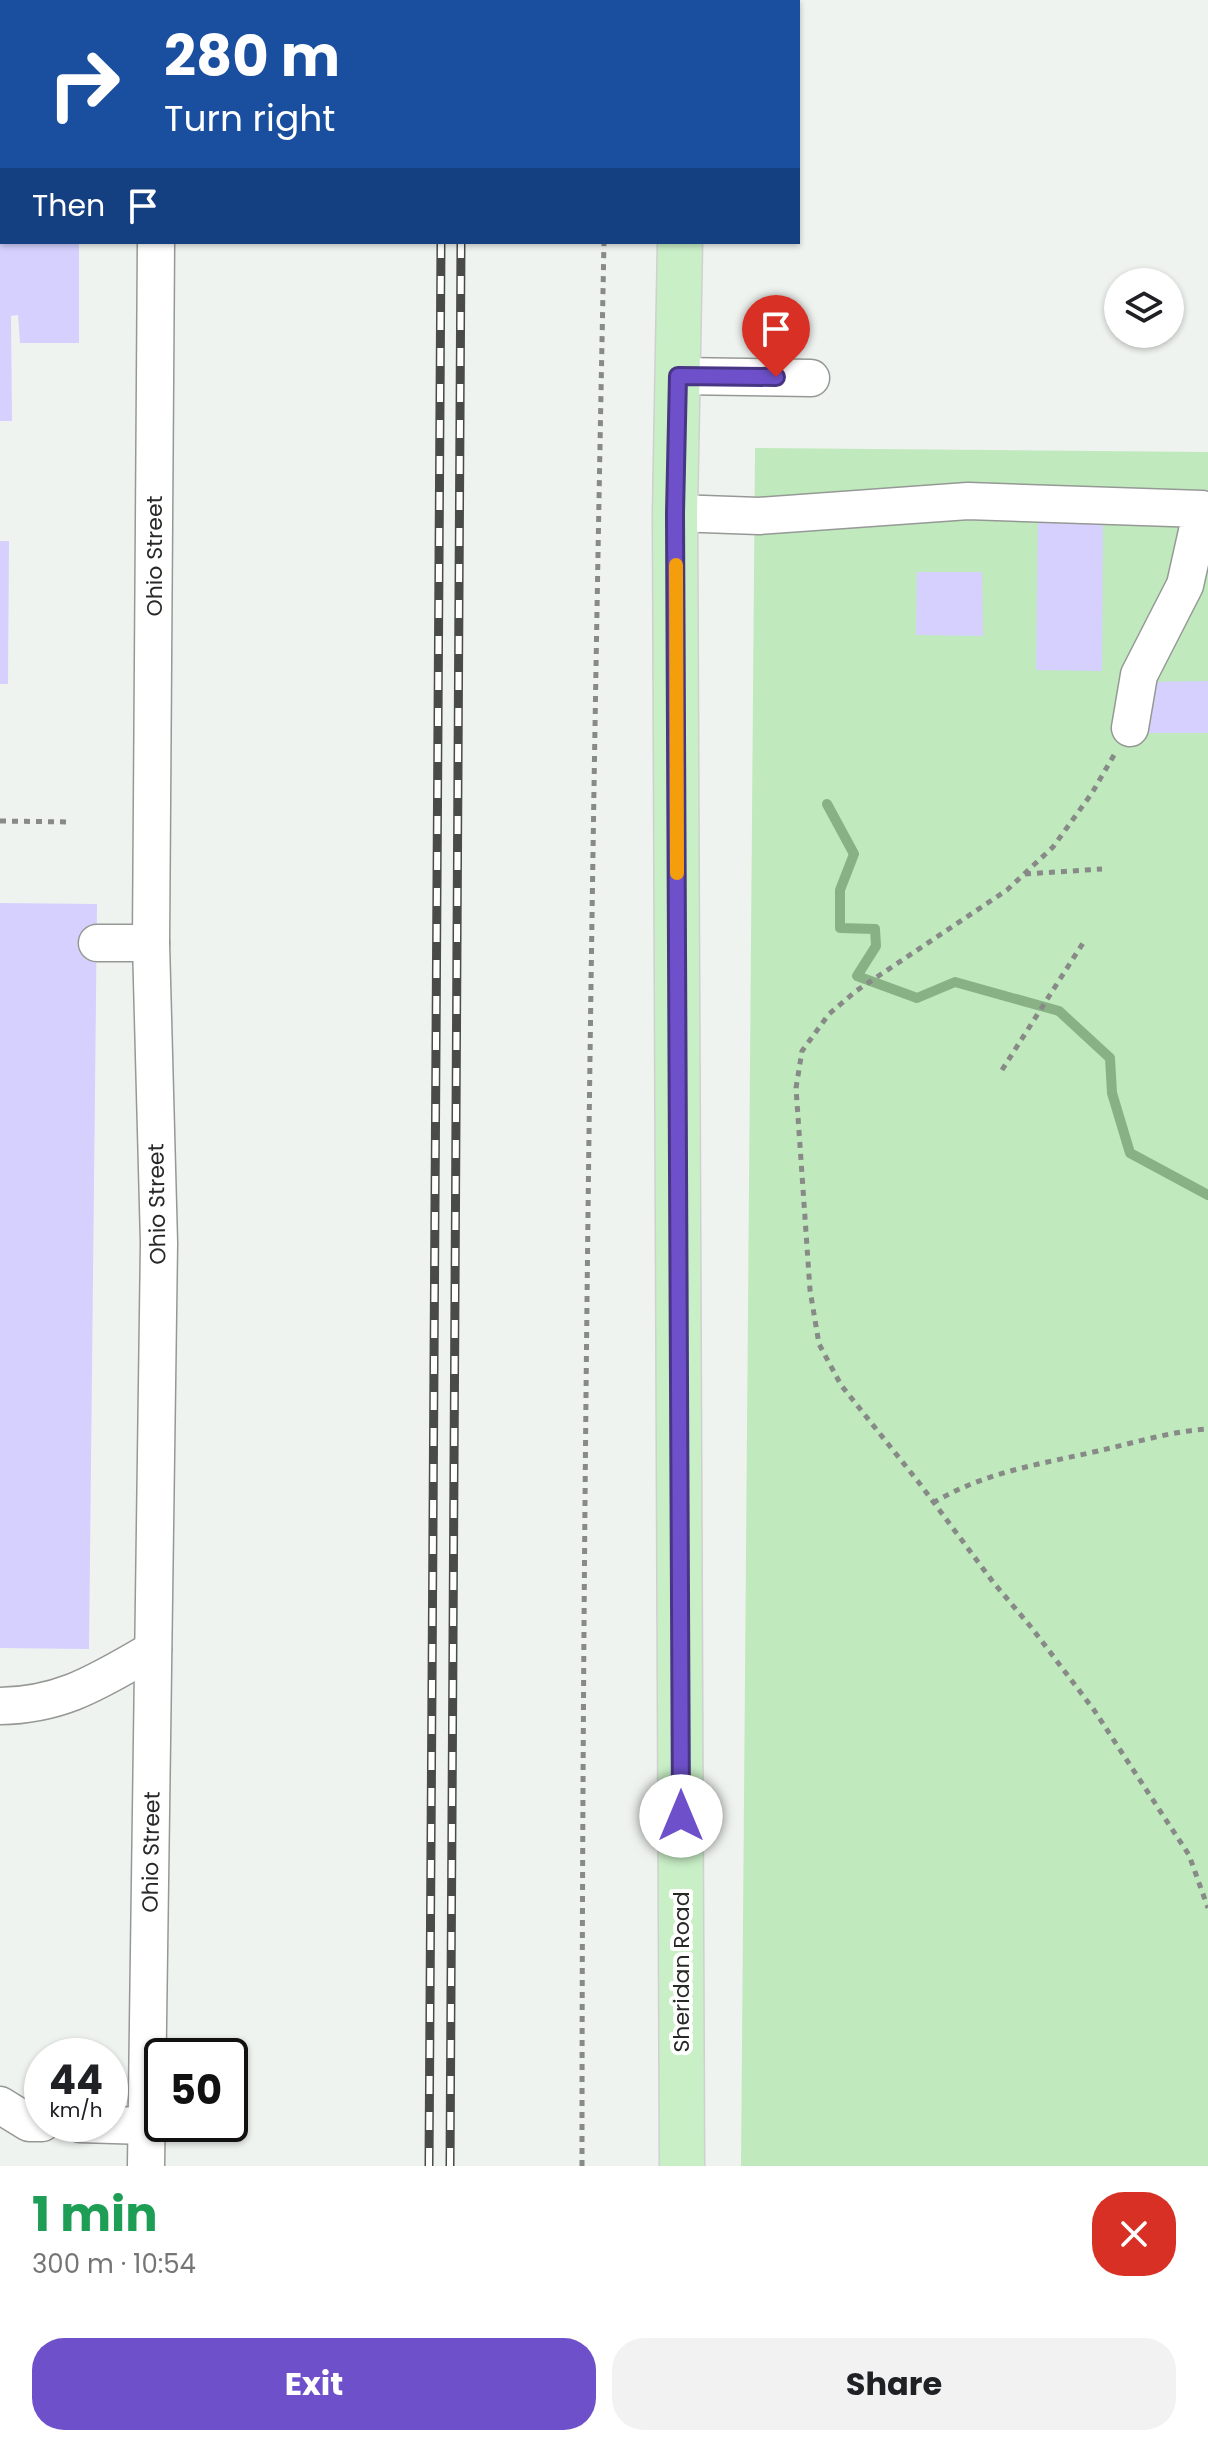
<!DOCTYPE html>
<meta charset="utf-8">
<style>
:root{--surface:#fff;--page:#f2f2f2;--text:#202124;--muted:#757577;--accent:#6e51ca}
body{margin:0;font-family:Poppins,sans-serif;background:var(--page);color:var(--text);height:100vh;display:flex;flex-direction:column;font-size:30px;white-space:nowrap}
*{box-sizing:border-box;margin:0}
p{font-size:26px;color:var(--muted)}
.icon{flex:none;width:44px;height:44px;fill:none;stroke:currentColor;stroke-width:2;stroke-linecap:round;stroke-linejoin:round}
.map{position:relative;height:2166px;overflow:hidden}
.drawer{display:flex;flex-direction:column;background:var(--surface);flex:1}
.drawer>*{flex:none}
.guide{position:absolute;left:0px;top:0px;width:800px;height:244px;box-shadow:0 2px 6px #0004;background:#1a4fa0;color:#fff;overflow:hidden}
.fabs{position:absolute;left:1104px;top:268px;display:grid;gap:16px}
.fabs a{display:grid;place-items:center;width:80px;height:80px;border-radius:50%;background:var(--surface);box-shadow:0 2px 6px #0004;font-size:40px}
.speed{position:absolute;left:24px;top:2038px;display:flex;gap:16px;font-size:40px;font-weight:700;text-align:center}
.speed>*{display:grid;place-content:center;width:104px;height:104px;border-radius:50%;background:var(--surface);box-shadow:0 2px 6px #0004;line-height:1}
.speed small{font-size:20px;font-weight:400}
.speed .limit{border:4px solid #111;border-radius:12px;background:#fff;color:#111}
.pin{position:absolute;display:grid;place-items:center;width:68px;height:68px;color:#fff;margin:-82px -34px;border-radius:50% 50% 50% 0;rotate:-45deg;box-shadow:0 0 8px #0007}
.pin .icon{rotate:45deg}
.me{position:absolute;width:88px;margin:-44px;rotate:0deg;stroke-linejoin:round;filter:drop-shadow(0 0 6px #0008)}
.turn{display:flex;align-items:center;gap:28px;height:168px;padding:0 32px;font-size:36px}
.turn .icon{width:104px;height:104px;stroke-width:2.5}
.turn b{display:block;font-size:56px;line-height:68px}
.then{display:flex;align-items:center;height:76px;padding:0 32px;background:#0003;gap:16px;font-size:30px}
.round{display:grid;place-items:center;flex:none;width:84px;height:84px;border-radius:32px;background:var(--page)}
.headline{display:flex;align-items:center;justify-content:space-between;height:136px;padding:0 32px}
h1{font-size:48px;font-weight:700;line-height:60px;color:#1e9e55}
.cta{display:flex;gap:16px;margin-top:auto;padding:16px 32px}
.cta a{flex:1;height:92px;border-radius:32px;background:var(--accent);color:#fff;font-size:32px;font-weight:700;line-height:92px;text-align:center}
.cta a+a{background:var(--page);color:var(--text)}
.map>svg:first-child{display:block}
.green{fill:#c1e9be}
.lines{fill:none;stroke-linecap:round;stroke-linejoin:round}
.stream{stroke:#88b286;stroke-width:10}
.building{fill:#d5d0fe}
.minor-casing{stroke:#959995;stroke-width:39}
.major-casing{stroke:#cfd0cf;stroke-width:47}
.path{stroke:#878a87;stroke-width:5;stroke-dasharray:6 6;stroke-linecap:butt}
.minor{stroke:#fff;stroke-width:36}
.major{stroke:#c8efc6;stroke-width:44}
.rail-casing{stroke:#484b48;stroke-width:9}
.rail{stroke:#fff;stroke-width:6;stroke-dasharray:18;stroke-linecap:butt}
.route-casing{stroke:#483583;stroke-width:20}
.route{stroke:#6e51ca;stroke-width:14}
.slow{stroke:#f59e0b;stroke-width:14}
.labels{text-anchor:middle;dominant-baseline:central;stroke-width:8;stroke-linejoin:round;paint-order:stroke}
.street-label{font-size:22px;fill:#272927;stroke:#fff}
</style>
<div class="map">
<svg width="1208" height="2166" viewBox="0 0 1208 2166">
<rect width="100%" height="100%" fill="#eff3ef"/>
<path class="green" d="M755,448L1208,452V2166H741Z"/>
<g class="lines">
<path class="stream" d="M827,804L854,854L840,890V928L875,929L876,946L857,976L917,998L955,982L1059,1011L1110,1058L1112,1093L1130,1153L1208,1195"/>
</g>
<g class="building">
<path d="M0,242H79V343H20L18,315L11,316L12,421H0Z"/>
<path d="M1038,518L1103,520L1102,671L1036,670Z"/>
<path d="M0,541H9L8,684H0Z"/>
<path d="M917,572H982L983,636L916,635Z"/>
<path d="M1208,681V733H1144L1141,682Z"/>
<path d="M0,903L97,904L89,1649L0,1648Z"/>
</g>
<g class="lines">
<defs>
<g id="minor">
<path d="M156,2V0"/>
<path d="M678,376L811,378"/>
<path d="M675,513L759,516L968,501L1202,509L1185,585L1139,675L1130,728"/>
<path d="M97,943H151"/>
<path d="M0,1706C64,1705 100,1680 153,1650"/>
<path d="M0,2105L29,2123H42"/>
<path d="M80,2124L147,2126"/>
<path d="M146,2166L159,1243L151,943L156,242"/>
</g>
<g id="major">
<path d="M682,2V0"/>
<path d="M680,242L675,513L682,2166"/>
</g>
</defs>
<use href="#minor" class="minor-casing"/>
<use href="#major" class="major-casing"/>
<g class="path">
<path d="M413,2V0"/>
<path d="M609,2V0"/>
<path d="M1114,755L1092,793L1053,847L1007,890L856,991L829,1014L802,1051L796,1088L810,1290L819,1344L841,1385L920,1484L993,1582L1031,1627L1094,1710L1189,1855L1208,1908"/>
<path d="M0,821L72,822"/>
<path d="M1025,874L1102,869"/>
<path d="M1002,1070L1083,943"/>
<path d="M933,1503C984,1472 1041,1464 1098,1451C1134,1443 1171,1431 1208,1429"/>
<path d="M582,2166C582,1525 591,883 604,242"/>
</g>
<use href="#minor" class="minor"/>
<use href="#major" class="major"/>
<defs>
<g id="rail">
<path d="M442,2V0"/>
<path d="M462,2V0"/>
<path d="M429,2166L441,242"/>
<path d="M450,2166L461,242"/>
</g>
</defs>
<use href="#rail" class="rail-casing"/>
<use href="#rail" class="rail"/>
</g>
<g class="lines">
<defs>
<path id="route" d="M681,1816L675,513L678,376L776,377"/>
</defs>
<use href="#route" class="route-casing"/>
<use href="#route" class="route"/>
<path class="slow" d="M676,565L677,873"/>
</g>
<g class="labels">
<g class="street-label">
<text transform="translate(154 556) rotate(-90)">Ohio Street</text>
<text transform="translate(157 1204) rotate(-91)">Ohio Street</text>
<text transform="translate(151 1852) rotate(-89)">Ohio Street</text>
<text transform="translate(681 1972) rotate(-90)">Sheridan Road</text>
</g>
</g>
</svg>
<div class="fabs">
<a><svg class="icon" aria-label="layers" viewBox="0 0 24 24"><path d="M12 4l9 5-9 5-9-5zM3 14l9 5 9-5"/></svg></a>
</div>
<div class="speed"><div>44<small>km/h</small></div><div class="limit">50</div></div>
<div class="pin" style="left:776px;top:377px;background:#d93025"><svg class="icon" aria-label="arrive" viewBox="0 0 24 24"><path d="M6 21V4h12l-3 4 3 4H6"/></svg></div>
<svg class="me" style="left:681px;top:1816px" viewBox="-20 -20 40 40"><circle r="19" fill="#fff"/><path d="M0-13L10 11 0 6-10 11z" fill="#6e51ca"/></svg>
<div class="guide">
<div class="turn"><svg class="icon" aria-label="right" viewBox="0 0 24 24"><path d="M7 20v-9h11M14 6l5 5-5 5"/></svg><div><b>280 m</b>Turn right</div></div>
<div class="then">Then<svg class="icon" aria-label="arrive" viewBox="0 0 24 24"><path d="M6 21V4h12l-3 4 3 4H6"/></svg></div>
</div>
</div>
<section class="drawer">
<div class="headline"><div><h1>1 min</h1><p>300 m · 10:54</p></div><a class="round" style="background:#d93025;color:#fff"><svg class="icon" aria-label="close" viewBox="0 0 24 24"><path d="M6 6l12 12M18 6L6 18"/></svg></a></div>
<div class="cta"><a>Exit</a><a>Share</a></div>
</section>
